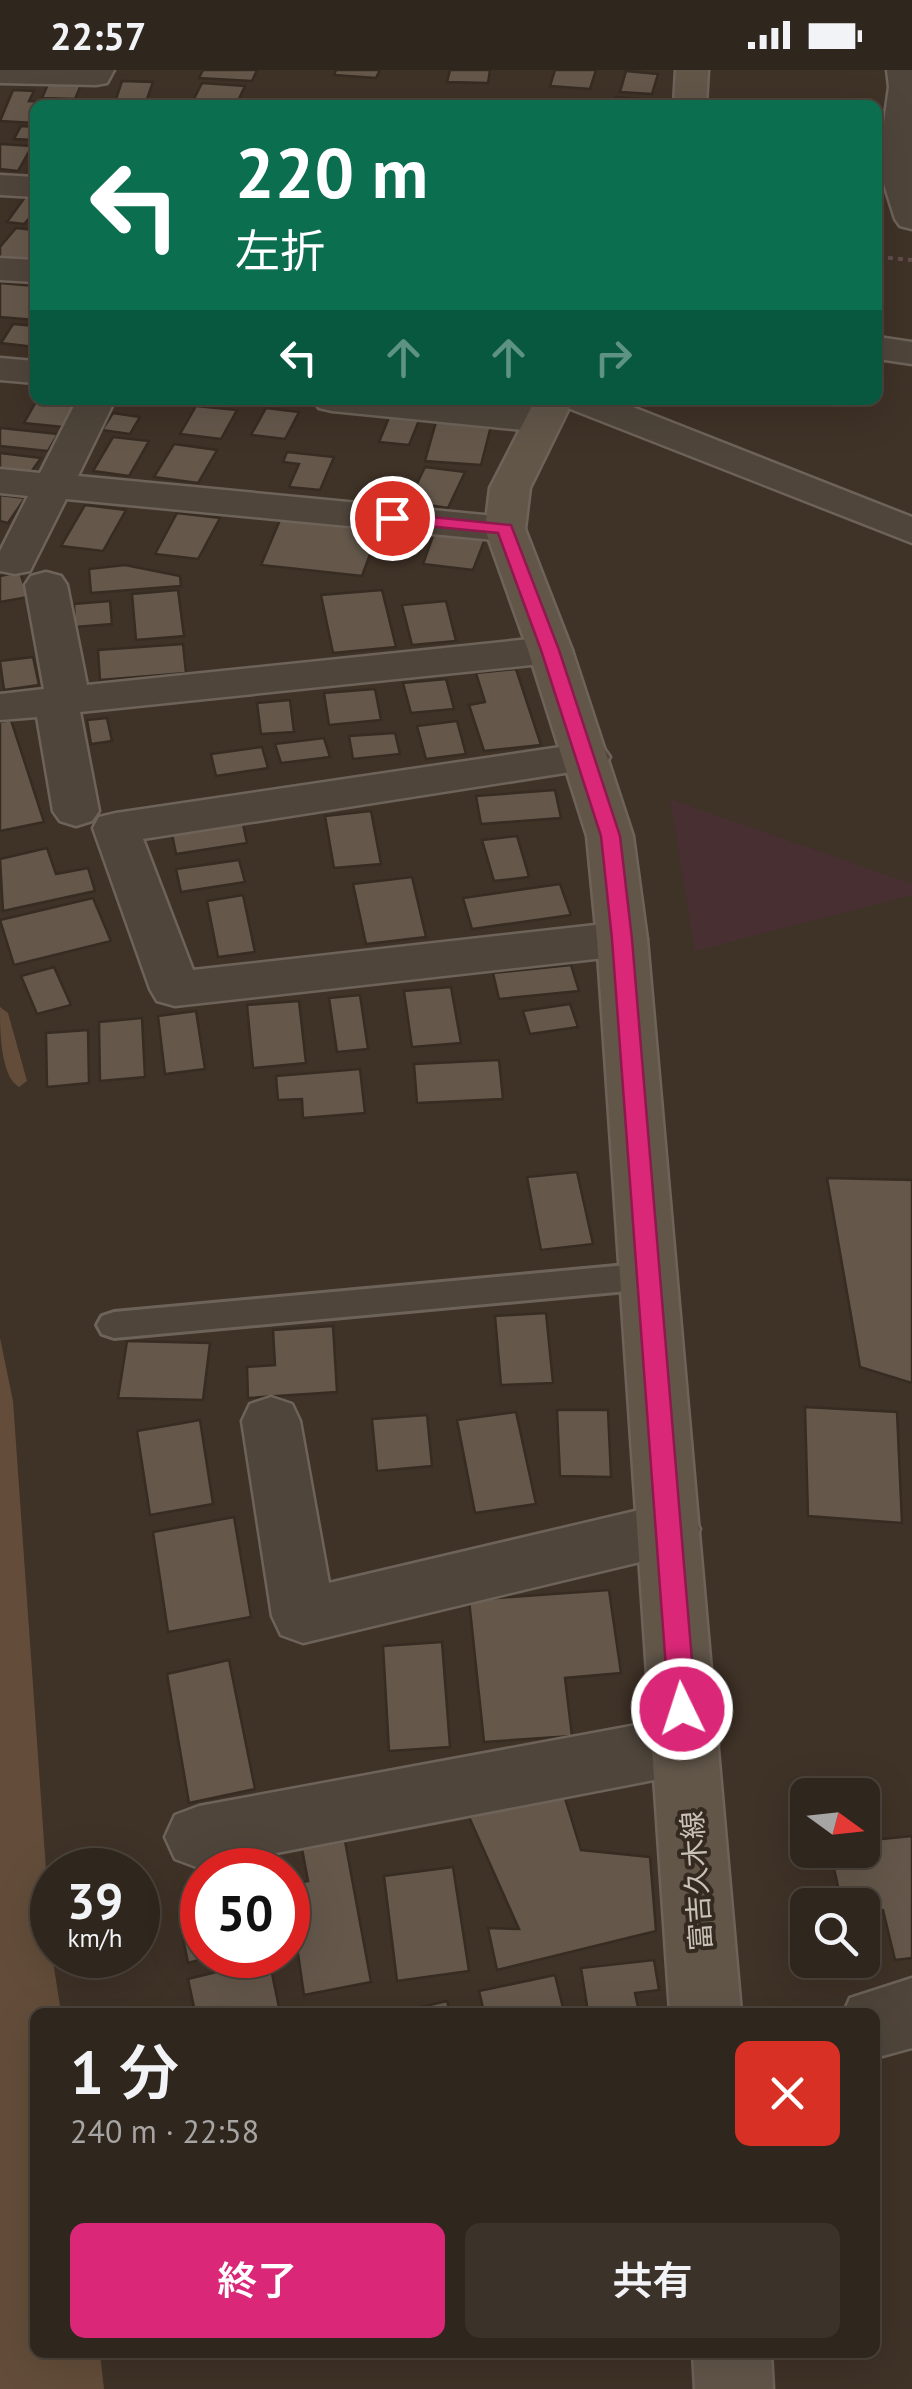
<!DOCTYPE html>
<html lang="ja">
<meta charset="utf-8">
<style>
:root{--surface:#2f261d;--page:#3b322a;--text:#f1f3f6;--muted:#a7a5a4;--line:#4a433b;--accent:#db2777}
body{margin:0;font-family:"PT Sans","Noto Sans JP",sans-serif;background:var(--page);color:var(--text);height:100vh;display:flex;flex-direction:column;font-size:38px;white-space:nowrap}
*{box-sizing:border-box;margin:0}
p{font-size:32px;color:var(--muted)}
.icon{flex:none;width:55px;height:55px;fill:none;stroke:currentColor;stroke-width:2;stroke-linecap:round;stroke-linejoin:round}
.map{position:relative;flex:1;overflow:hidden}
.details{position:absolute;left:30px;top:1938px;width:850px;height:350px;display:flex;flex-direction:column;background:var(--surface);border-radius:15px;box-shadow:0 10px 40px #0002,0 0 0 2px var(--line)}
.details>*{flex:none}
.banner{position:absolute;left:30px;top:30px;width:852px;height:305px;border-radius:15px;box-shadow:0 10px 40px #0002,0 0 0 2px var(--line);background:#0b6e4f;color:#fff;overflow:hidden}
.needle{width:65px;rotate:105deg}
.buttons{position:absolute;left:790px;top:1708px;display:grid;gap:20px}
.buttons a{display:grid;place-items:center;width:90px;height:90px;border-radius:15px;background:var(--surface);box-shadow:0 10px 40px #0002,0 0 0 2px var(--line);font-size:50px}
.speed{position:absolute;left:30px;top:1778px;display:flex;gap:20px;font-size:50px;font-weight:700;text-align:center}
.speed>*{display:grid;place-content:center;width:130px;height:130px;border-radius:50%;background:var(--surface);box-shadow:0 10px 40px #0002,0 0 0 2px var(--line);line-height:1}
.speed small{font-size:25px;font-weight:400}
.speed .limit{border:15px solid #d22;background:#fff;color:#111}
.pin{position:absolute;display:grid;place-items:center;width:85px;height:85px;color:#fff;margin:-42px;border:5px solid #fff;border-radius:50%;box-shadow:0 2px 10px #0007}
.me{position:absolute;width:110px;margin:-55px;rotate:356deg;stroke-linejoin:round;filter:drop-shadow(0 0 8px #0008)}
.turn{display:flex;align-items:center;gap:35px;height:210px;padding:0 40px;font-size:45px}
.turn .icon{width:130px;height:130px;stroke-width:2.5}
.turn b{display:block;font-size:70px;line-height:85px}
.lanes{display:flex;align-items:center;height:95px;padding:0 40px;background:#0003;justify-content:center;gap:50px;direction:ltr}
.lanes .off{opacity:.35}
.round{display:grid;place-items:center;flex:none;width:105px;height:105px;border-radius:15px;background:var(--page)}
.summary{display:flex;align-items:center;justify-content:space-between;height:170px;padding:0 40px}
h1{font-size:60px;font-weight:600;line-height:75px}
.action{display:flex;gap:20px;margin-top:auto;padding:20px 40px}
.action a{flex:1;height:115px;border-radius:15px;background:var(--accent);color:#fff;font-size:40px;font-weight:600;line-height:115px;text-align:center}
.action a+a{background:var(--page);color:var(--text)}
.status{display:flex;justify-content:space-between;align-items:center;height:70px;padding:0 50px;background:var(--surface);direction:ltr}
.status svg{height:28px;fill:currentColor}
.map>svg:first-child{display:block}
.green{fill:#472f32}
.water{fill:#634d3a}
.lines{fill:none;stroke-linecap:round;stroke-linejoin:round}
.stream{fill:#634d3a;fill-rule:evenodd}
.building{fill:#65584b;stroke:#372c22;stroke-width:2.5}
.lane-casing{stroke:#6d6359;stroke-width:6}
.street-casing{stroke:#6d6359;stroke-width:5}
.secondary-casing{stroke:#6d6359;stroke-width:5}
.path{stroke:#614c4c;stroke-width:4;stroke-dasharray:5 5;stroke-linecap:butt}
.lane{fill:#4f453b;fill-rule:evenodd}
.street{fill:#4f453b;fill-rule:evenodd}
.secondary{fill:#625649;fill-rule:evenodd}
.route{fill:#db2777;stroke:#8e194d;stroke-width:2.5}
.labels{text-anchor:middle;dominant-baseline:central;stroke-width:8;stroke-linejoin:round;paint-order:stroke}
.street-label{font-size:28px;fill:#cac1b8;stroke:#352a20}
</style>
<div class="status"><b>22:57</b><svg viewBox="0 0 49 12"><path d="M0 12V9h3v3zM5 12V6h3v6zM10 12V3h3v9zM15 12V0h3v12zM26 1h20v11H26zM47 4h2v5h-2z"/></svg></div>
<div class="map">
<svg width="912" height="2319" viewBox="0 0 912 2319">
<rect width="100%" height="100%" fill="#3f3227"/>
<path class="green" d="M670,729L912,814V825L695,881Z"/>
<path class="water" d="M0,1268L13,1331L52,1885L61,1942H35V2282L100,2283L104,2319H0Z"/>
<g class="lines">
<path class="stream" d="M0,937L8,943L27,1011L19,1017C0,1006 0,959 0,937Z"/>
</g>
<g class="building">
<path d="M203,0H257L252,11L199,8Z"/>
<path d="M336,0H380L376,8L334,5Z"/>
<path d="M450,0H490L488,13L447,12Z"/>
<path d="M555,0H596L590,19L550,16Z"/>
<path d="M626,1L658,4L652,24L620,22Z"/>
<path d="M122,11L153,12L146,32H115Z"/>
<path d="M202,13L245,16L236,35H191Z"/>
<path d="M48,14L81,15L75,29L42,28Z"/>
<path d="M13,20L34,21L29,31L54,32L35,35V53L0,51Z"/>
<path d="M616,27L654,30L652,35H613Z"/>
<path d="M21,56L35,57V70L14,69Z"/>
<path d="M0,74L32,76L18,101L0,99Z"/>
<path d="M28,123L35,124V142L24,154L7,152Z"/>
<path d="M16,158L35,160V180L27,190L0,187V177Z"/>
<path d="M0,213L35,216V250L0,247Z"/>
<path d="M13,254L35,256V277L1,273Z"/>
<path d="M37,330H78L63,357L24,353Z"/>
<path d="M196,336L237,340L221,369L180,364Z"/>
<path d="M266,338L299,342L285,369L251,365Z"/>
<path d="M113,343L140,347L130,364L102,360Z"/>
<path d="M390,345L420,348L409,375L379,372Z"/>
<path d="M436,352L491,356L481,395L425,391Z"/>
<path d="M0,359L1,358L58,364L48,381L0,376Z"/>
<path d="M113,367L149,371L129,406L93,401Z"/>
<path d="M174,374L217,380L198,413L154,407Z"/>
<path d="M287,382L334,387L320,420L289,417L299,394L283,392Z"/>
<path d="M0,383L41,388L31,402L0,398Z"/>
<path d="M425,397L465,402L448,438L408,432Z"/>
<path d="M0,425L25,428L8,453L0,451Z"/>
<path d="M85,435L126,440L103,481L61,476Z"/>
<path d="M177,443L220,448L198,489L155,484Z"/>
<path d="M280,450L379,460L362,506L261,495Z"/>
<path d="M434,463L485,469L473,500L423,494Z"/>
<path d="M125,495L180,506L181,516L91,523L89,499Z"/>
<path d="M20,502L28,527L0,532V506Z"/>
<path d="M178,520L184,566L136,570L132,524Z"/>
<path d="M382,520L396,577L333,583L321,525Z"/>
<path d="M110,531L112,554L75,557L74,534Z"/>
<path d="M446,531L456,571L412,575L402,535Z"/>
<path d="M183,574L186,603L100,610L98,580Z"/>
<path d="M33,587L39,615L4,620L0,591Z"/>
<path d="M516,599L541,675L484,681L469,635L485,632L476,603Z"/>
<path d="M446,609L454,639L411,643L403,613Z"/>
<path d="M375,619L381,650L329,655L324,623Z"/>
<path d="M290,630L294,662L261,664L257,633Z"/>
<path d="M107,648L112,671L91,674L87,650Z"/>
<path d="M11,650L44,752L0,761V652Z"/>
<path d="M457,651L466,684L426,689L417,656Z"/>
<path d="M395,663L400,684L353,689L349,666Z"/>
<path d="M324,668L330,687L281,693L275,674Z"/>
<path d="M262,677L268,698L216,706L211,684Z"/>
<path d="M555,720L561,748L481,754L476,726Z"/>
<path d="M371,741L381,794L334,798L325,746Z"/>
<path d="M243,754L247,773L176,784L172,764Z"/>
<path d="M517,766L529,807L494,811L482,770Z"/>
<path d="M47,778L56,804L88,798L95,821L3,841L0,789Z"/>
<path d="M239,790L245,812L181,822L176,799Z"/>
<path d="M412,807L426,867L366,874L353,814Z"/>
<path d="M560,814L571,845L472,859L463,828Z"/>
<path d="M243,825L255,882L218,887L207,831Z"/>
<path d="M93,828L111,871L14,895L0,850Z"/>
<path d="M571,895L579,921L499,929L493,903Z"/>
<path d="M54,897L71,935L37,944L21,906Z"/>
<path d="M451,917L461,973L412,977L404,921Z"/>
<path d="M360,925L368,979L337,982L329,928Z"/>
<path d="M299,931L306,993L253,998L247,935Z"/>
<path d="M570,934L578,957L530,964L523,941Z"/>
<path d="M196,941L205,999L165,1004L158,946Z"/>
<path d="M142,948L145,1007L100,1011L99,952Z"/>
<path d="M88,960L89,1013L47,1017L46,963Z"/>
<path d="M499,990L503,1029L417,1033L414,994Z"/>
<path d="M360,999L365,1043L303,1048L302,1029L278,1030L276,1006Z"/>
<path d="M577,1102L593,1174L541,1180L527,1107Z"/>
<path d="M827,1108L912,1110V1313L860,1297Z"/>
<path d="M546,1243L553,1313L501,1315L495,1246Z"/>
<path d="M333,1256L337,1322L248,1328L247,1297L275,1295L273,1260Z"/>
<path d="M127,1271L210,1273L203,1330L118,1328Z"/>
<path d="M805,1337L897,1342L902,1453L808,1446Z"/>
<path d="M557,1340H608L611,1407L560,1406Z"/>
<path d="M516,1342L536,1434L475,1443L457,1350Z"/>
<path d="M427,1345L432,1396L377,1401L372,1349Z"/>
<path d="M200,1350L213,1434L150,1445L137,1361Z"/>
<path d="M234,1447L251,1547L168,1562L153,1462Z"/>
<path d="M609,1520L621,1603L565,1608L572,1666L484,1672L469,1530Z"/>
<path d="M442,1572L450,1677L389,1681L383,1576Z"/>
<path d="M229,1590L255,1719L189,1733L167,1604Z"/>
<path d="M564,1725L581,1780L650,1787L656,1861L497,1900L488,1858L519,1859L469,1747Z"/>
<path d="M912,1766V1888L895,1890L883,1840L862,1842V1835H842L830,1780H862V1771Z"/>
<path d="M345,1771L371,1912L304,1925L288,1815L308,1811L302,1779Z"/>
<path d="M453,1797L469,1901L397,1911L384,1806Z"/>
<path d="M202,1837V1885H217L188,1893L178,1843Z"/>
<path d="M269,1889L280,1942H195L188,1909Z"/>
<path d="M654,1890L659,1920L635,1923L639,1942H588L581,1898Z"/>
<path d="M555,1905L564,1942H484L479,1921Z"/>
<path d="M447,1931L450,1942H399Z"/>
</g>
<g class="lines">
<defs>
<path id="lane" d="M649,1193L661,1197L666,1206L661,1215L649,1219L114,1268L102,1264L97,1255L102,1246L114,1242Z"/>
<g id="street">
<path d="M0,0H114L107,13L96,15L0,13Z"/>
<path d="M887,0H912V159L900,156L895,149L878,95L889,17Z"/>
<path d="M0,105L35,107V127L0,125Z"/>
<path d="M0,188L35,190V212L0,210Z"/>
<path d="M878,267L912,272V294L878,289Z"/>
<path d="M0,288L35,291V313L0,310Z"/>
<path d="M77,330H115L78,406L505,447L519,450L525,459L519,468L505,471L66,429L30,501L15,504L0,501V481L28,426L0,423V399L40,403Z"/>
<path d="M313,330H454L544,338L558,342L563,350L558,358L544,362L332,341L319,338Z"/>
<path d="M562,330H615L912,447V473L568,338Z"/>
<path d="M46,502L61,506L67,515L87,615L550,567L565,571L572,580L565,589L550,593L80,642L99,741L92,751L76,756L60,751L53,741L37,647L0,650V624L44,619L25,515L31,506Z"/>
<path d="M587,673L603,677L610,687L603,697L143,769L193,900L622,852L639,857L647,869L639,881L622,886L175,936L157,931L150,919L93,758L99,747L116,743Z"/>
<path d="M271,1327L292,1334L300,1351L329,1513L669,1433L691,1441L700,1459L691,1477L669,1485L303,1573L281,1565L272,1546L242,1351L250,1334Z"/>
<path d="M685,1646L708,1654L718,1675L708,1696L685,1704L199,1798L175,1789L165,1767L175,1745L199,1736Z"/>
<path d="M912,1908V1978L875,1988V1942H844L850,1928Z"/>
</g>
<g id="secondary">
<path d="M676,0H708L706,35H674Z"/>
<path d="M535,330H573L530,418L525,459L572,580L633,766L647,869L741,1942H670L597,869L587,766L528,580L485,459L490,418Z"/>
<path d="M693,2282H771L773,2319H695Z"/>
</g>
</defs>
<use href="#lane" class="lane-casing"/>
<use href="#street" class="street-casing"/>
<use href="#secondary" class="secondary-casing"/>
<path class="path" d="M878,187L912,190"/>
<use href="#lane" class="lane"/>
<use href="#street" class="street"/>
<use href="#secondary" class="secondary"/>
</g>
<path class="route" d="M392,443L511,455L559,580L620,766L632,869L696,1639L692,1647L682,1651L673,1647L669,1639L612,869L601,766L541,580L498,463L386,452L383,448Z"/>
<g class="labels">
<g class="street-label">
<text transform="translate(696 1811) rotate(-94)">富吉久木線</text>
</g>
</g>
</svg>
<div class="buttons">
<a><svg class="needle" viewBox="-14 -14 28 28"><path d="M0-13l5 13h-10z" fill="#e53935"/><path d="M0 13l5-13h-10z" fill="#a7a5a4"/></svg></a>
<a><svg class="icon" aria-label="search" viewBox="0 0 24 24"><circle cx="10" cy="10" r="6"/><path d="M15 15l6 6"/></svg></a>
</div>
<div class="speed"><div>39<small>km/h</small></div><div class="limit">50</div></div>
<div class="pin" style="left:392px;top:448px;background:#d93025"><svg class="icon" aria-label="arrive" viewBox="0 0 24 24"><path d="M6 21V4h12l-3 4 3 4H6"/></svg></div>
<svg class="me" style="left:682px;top:1639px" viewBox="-20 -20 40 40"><circle r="17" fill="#db2777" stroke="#fff" stroke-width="3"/><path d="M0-11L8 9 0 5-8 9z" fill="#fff"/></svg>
<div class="banner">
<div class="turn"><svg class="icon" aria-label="left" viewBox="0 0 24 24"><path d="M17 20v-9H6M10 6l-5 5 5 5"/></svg><div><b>220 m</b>左折</div></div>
<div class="lanes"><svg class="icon" aria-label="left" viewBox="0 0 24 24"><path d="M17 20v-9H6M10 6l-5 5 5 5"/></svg><svg class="icon off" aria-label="ahead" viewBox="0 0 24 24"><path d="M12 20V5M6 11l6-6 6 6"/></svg><svg class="icon off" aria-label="ahead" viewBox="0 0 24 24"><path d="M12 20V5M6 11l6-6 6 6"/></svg><svg class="icon off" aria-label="right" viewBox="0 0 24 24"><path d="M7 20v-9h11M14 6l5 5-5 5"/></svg></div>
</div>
<section class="details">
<div class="summary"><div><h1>1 分</h1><p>240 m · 22:58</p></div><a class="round" style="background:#d93025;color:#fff"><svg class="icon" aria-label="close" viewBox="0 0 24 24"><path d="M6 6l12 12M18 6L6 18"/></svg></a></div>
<div class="action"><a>終了</a><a>共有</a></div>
</section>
</div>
